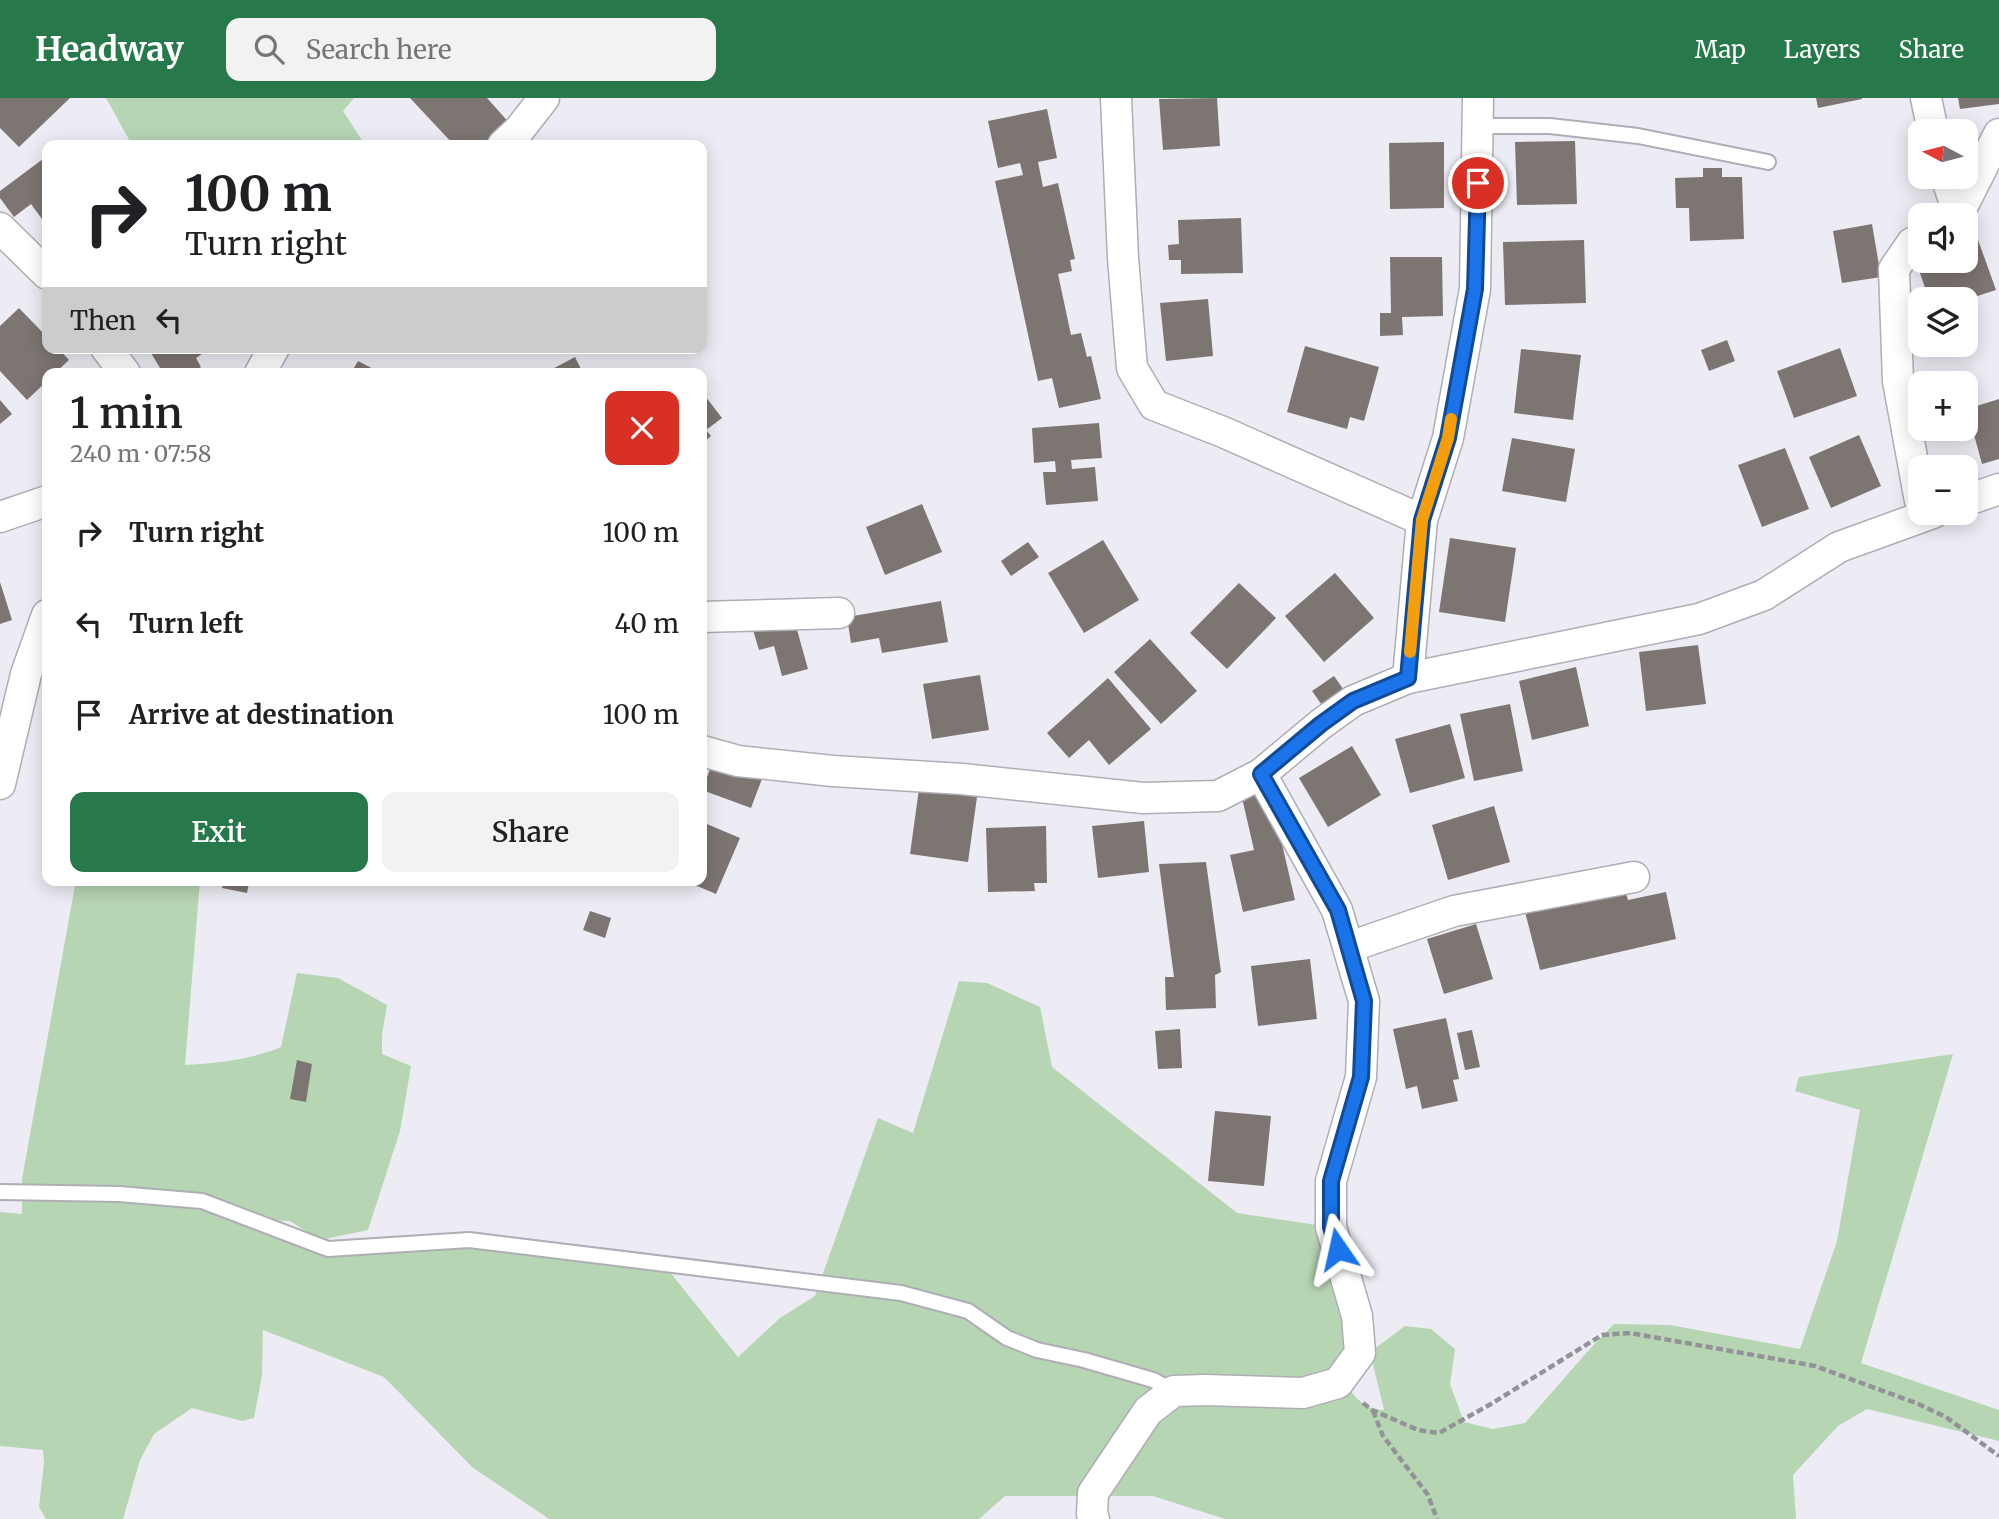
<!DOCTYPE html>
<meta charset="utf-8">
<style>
:root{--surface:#fff;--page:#f2f2f2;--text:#202124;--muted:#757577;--accent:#27794b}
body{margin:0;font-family:Merriweather,serif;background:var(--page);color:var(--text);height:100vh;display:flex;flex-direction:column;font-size:26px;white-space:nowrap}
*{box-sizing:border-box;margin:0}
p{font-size:23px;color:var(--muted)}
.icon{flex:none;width:38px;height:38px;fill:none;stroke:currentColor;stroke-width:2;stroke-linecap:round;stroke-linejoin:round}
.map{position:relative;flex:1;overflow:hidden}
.side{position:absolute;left:42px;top:270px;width:665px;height:518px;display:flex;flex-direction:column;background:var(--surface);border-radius:14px;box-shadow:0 4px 18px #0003}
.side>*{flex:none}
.banner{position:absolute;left:42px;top:42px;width:665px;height:214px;border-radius:14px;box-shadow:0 4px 18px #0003;background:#fff;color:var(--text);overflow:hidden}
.needle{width:46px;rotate:277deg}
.buttons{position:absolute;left:1908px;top:21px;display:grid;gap:14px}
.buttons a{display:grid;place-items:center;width:70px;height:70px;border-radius:14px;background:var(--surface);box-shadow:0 4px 18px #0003;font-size:35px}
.pin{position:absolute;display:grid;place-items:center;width:60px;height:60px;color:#fff;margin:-30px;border:4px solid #fff;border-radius:50%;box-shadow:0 2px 7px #0007}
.me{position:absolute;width:77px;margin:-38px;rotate:349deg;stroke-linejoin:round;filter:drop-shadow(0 0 5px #0008)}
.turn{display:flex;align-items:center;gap:24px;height:147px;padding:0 28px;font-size:32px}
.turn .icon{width:91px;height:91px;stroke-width:2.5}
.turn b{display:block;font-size:49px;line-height:60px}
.then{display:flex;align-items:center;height:66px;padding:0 28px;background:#0003;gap:14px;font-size:26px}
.round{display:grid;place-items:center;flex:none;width:74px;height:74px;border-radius:14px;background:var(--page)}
.summary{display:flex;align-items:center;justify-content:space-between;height:119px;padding:0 28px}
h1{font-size:42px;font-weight:600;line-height:52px}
.button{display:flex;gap:14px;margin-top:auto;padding:14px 28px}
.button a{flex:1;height:80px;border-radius:14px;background:var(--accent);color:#fff;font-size:28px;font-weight:600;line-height:80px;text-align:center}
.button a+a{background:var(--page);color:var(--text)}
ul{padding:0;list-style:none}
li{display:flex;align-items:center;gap:21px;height:91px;padding:0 28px}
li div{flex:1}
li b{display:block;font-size:26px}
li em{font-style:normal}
header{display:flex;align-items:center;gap:42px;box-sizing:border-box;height:98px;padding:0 35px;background:var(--accent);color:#fff}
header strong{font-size:33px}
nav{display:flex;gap:38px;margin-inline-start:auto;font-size:24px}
.search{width:490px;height:63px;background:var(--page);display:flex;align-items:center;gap:18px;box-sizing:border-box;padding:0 24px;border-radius:14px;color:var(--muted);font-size:26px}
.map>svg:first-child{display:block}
.green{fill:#b6d5b3}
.building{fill:#7d7572}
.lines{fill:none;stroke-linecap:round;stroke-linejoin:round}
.service-casing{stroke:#afadb5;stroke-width:18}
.minor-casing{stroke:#afadb5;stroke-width:33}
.path{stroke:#939298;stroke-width:4.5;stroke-dasharray:7 3.5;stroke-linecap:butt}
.service{stroke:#fff;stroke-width:14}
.minor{stroke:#fff;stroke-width:30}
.route-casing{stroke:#114b97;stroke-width:18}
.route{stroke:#1a73e8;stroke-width:12}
.slow{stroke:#f59e0b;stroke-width:12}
</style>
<header>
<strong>Headway</strong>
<div class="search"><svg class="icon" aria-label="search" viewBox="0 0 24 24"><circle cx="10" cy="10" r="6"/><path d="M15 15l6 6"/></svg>Search here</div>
<nav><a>Map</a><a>Layers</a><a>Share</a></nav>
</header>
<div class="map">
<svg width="1999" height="1421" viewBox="0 0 1999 1421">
<rect width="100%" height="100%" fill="#edecf4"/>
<g class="green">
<path d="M106,0H354L343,13L365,47H132Z"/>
<path d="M76,782H200L185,967C218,965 250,962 281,949L297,875L338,880L387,907L382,937V956L411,968L400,1033L368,1132L320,1142L290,1123L256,1122L328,1151L469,1142L665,1168L738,1259L780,1220L815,1198L878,1020L913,1035L959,883L987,885L1040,909L1052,969L1237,1115L1331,1129L1357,1218L1341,1281C1353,1296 1363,1312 1384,1312L1370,1254L1405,1228L1431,1231L1455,1251L1450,1286L1464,1324L1493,1331L1525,1325L1588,1253L1614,1226L1670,1227L1800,1251L1837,1143L1860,1012L1795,993L1799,979L1953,956L1861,1265L1999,1312V1343L1867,1311L1838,1328L1793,1377L1796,1421H1225L1153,1398H1005L979,1421H549L472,1369L384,1279L263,1232L262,1277L254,1320L242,1323L192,1310L154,1336L140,1362L123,1421H46L39,1409L44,1365L43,1352L0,1348V1114L22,1116V1081Z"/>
</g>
<g class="building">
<path d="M0,0H70L19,49L0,30Z"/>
<path d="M410,0H487L512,28L490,47H454Z"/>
<path d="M1217,0L1220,48L1163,52L1159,1Z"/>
<path d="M1816,0H1862V1L1818,10Z"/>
<path d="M1958,0H1999V6L1960,11Z"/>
<path d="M1047,11L1057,60L1038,64L1043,89L1058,85L1075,161L1070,162L1072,173L1058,176L1071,237L1081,235L1087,259L1091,258L1101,301L1059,310L1052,280L1038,283L995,83L1023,77L1020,65L998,70L988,23Z"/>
<path d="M1575,43L1577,106L1517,107L1515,44Z"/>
<path d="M1444,44V110L1390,111L1389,45Z"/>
<path d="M47,58V118L42,121L31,106L14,119L0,100V93Z"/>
<path d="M1703,70H1722V79H1742L1744,141L1690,143L1689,110H1676L1675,80L1703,79Z"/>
<path d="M1241,120L1243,175L1181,176V162H1169L1168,147L1179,146L1178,122Z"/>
<path d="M1872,126L1881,179L1842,185L1833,133Z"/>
<path d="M1977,139L1996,192L1965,202L1929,201L1915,161L1920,159V163H1965V143Z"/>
<path d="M1584,142L1586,205L1505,207L1503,144Z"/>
<path d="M1390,159H1442L1443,218L1402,219L1403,237L1380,238V215H1391Z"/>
<path d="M1208,201L1213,258L1166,263L1160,205Z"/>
<path d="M19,210L47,239V250H58L69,262L55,275H47V283L27,302L0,273V228Z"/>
<path d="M1727,242L1735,263L1709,273L1701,252Z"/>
<path d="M1305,248L1379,269L1364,323L1350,319L1347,331L1287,314Z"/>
<path d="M148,250H203L205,254L196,260L201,269L192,275H163Z"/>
<path d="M1840,250L1857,298L1794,320L1777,273Z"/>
<path d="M1521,251L1581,257L1573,322L1514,315Z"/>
<path d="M575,259L583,275H545Z"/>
<path d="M358,263L381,275H351Z"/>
<path d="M702,294L722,320L706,332L711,338L702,346Z"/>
<path d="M1999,301V361L1982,366L1967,311Z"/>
<path d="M0,302L12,316L0,326Z"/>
<path d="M1099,325L1102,360L1071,362L1072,371L1095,369L1098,403L1046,407L1043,374H1056L1055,363L1034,365L1032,330Z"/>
<path d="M1859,337L1881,388L1831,410L1809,359Z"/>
<path d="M1512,340L1575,351L1566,404L1502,393Z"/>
<path d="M1785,350L1809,411L1762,429L1738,367Z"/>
<path d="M922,406L942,454L885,477L866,429Z"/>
<path d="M1450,440L1516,450L1505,524L1439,514Z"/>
<path d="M1103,442L1139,502L1084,535L1048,475Z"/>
<path d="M1028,444L1039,459L1011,478L1001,463Z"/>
<path d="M1335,475L1374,520L1324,564L1285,518Z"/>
<path d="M0,484L12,522L0,526Z"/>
<path d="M1239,485L1276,520L1227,571L1190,535Z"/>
<path d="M941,503L948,544L882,555L879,540L851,545L847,519Z"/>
<path d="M794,521L808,571L782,578L774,548L759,552L753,532Z"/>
<path d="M1150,541L1197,593L1161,626L1114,574Z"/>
<path d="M1698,547L1706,606L1646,613L1639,554Z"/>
<path d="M1576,569L1589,628L1532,642L1519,583Z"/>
<path d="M980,577L989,632L932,641L923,586Z"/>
<path d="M1334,578L1346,595L1324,610L1312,593Z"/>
<path d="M1108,580L1151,631L1109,667L1089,642L1069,660L1047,635Z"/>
<path d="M1510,606L1523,673L1474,683L1460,616Z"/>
<path d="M1450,626L1465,680L1410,695L1395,641Z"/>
<path d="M720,646L768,665L751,710L702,692Z"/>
<path d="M1352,648L1381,697L1328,729L1299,680Z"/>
<path d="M1258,687L1275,716L1295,802L1243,814L1230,757L1254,752L1240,691Z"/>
<path d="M919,691L977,699L968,764L910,756Z"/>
<path d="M1494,708L1510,764L1448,782L1432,727Z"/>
<path d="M1144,723L1149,774L1098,780L1092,728Z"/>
<path d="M702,724L740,740L716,796L683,782H702Z"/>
<path d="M1046,728L1047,785H1034L1035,793L988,794L986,730Z"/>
<path d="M1206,764L1221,874L1215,877L1216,910L1166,912L1165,879H1174L1159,766Z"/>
<path d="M224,782L249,785L247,795L222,790Z"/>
<path d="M1624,788L1628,802L1666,794L1676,841L1540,872L1524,810Z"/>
<path d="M590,813L611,820L605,840L583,832Z"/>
<path d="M1476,826L1493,881L1444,896L1427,841Z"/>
<path d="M1310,861L1317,921L1258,928L1251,868Z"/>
<path d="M1446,920L1459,981L1453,982L1458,1003L1422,1011L1417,988L1406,991L1393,931Z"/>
<path d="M1180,931L1182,970L1158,971L1155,933Z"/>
<path d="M1472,932L1480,969L1465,972L1457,935Z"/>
<path d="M297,962L312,966L306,1004L290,1001Z"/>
<path d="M1215,1013L1271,1018L1264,1088L1208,1083Z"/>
</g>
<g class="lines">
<defs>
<g id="service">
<path d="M1478,28H1550L1638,38L1768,64"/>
<path d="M0,1094L119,1096L202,1103L328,1151L469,1142L901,1195L968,1213L1007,1240L1037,1252L1084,1262L1153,1282L1174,1293"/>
</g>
<g id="minor">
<path d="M1116,0L1123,160L1132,270L1154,307L1223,334L1422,422"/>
<path d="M1926,0L1933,33"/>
<path d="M503,47L519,32L544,0"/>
<path d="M1946,79L1959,117"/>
<path d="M1958,117L1999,36"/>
<path d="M0,130L47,176"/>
<path d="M1920,141L1912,145L1894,171L1898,283L1920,403"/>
<path d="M106,250L125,275"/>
<path d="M260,275L274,250"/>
<path d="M1965,403L1999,391"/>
<path d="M0,419L47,403"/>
<path d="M702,519L839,515"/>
<path d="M1408,580L1422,422L1448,340L1475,191L1478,0"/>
<path d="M702,653L738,663L833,673L962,681L1143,700L1218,698L1261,676L1321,626L1353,603L1408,580L1699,521L1764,497L1839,449L1933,415"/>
<path d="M0,686L26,576L47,517"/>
<path d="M1349,849L1454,813L1634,779"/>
<path d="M1094,1421L1092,1416L1093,1395L1148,1313L1174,1293L1205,1292L1303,1295L1338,1285L1360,1255L1357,1218L1331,1129V1083L1361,979L1364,903L1337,812L1261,676"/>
</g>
</defs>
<use href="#service" class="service-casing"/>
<use href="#minor" class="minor-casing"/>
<g class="path">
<path d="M1363,1305L1372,1312L1418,1332L1439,1335L1491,1306L1602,1237L1630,1235L1815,1268L1916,1305L1946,1319L1999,1358"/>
<path d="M1373,1313L1383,1338L1428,1397L1437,1421"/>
</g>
<use href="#service" class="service"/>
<use href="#minor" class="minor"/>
</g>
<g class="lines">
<defs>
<path id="route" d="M1338,1151L1331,1129V1083L1361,979L1364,903L1338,812L1261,676L1321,626L1353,603L1408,580L1422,422L1448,340L1475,191L1478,85"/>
</defs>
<use href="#route" class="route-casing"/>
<use href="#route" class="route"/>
<path class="slow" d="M1410,554L1422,422L1448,340L1451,321"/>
</g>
</svg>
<div class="buttons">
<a><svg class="needle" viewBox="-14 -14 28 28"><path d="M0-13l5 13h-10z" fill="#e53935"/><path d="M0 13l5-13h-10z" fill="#757577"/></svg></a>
<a><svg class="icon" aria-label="sound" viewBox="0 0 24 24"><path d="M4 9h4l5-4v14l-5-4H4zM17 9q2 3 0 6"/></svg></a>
<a><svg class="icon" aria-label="layers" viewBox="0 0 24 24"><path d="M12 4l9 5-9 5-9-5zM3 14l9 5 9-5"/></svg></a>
<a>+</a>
<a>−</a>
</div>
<div class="pin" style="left:1478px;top:85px;background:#d93025"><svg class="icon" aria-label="arrive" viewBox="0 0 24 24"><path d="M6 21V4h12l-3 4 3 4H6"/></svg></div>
<svg class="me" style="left:1338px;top:1151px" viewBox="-20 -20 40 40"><path d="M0-17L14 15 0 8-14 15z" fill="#1a73e8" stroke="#fff" stroke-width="4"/></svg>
<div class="banner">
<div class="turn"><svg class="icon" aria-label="right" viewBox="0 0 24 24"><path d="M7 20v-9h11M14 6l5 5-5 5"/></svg><div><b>100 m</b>Turn right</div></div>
<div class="then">Then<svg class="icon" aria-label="left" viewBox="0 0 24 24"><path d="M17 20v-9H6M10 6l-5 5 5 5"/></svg></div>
</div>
<section class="side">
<div class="summary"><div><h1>1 min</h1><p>240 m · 07:58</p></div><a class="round" style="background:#d93025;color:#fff"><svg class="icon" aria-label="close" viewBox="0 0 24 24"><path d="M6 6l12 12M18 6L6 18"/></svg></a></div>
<ul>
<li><svg class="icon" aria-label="right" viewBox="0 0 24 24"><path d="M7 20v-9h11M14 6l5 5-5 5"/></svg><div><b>Turn right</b></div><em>100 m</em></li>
<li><svg class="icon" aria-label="left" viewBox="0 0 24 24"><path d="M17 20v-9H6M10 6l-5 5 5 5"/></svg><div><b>Turn left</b></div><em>40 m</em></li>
<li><svg class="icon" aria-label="arrive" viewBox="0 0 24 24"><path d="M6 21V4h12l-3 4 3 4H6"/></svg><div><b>Arrive at destination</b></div><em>100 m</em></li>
</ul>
<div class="button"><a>Exit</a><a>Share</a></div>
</section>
</div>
